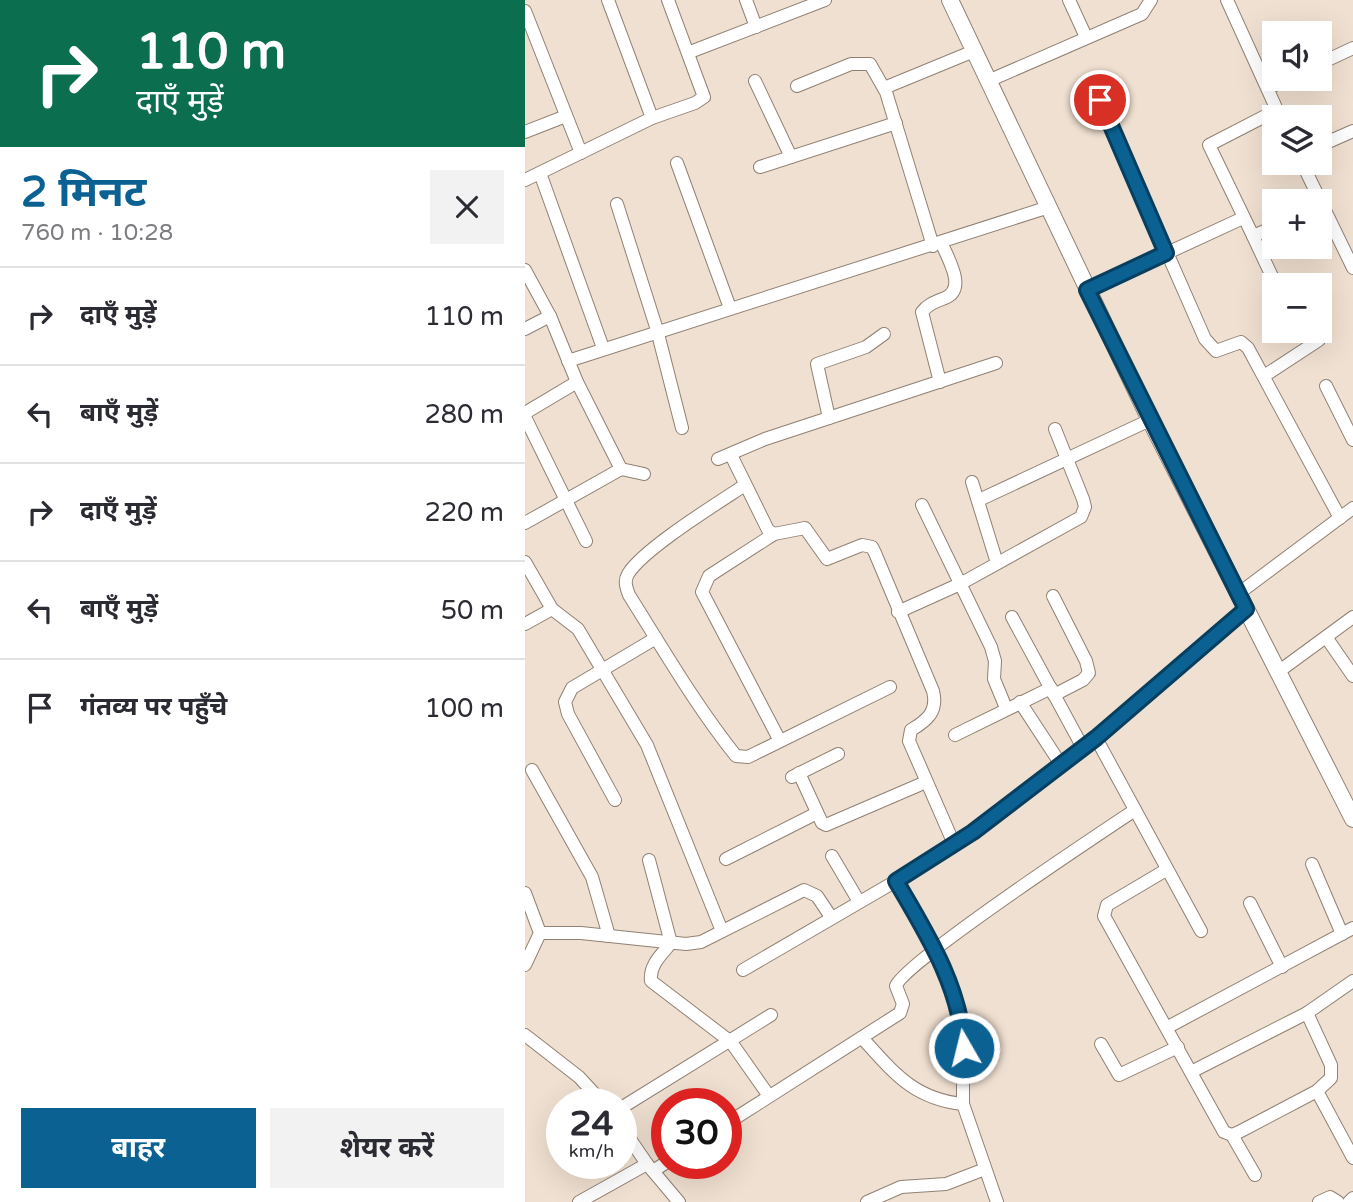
<!DOCTYPE html>
<html lang="hi">
<meta charset="utf-8">
<style>
:root{--surface:#fff;--page:#f2f2f3;--text:#2b2b33;--muted:#7c7c81;--line:#e1e1e2;--accent:#0a6192}
body{margin:0;font-family:"Varela Round","Noto Sans Devanagari",sans-serif;background:var(--page);color:var(--text);height:100vh;display:flex;flex-direction:column;font-size:26px;white-space:nowrap}
*{box-sizing:border-box;margin:0}
p{font-size:23px;color:var(--muted)}
.icon{flex:none;width:38px;height:38px;fill:none;stroke:currentColor;stroke-width:2;stroke-linecap:round;stroke-linejoin:round}
.map{position:relative;flex:1;overflow:hidden}
.drawer{display:flex;flex-direction:column;background:var(--surface);width:525px}
.drawer>*{flex:none}
.guide{background:#0b6e4f;color:#fff;overflow:hidden}
.controls{position:absolute;left:737px;top:21px;display:grid;gap:14px}
.controls a{display:grid;place-items:center;width:70px;height:70px;border-radius:0px;background:var(--surface);box-shadow:0 7px 28px #0002;font-size:35px}
.speed{position:absolute;left:21px;top:1088px;display:flex;gap:14px;font-size:35px;font-weight:700;text-align:center}
.speed>*{display:grid;place-content:center;width:91px;height:91px;border-radius:50%;background:var(--surface);box-shadow:0 7px 28px #0002;line-height:1}
.speed small{font-size:18px;font-weight:400}
.speed .limit{border:10px solid #d22;background:#fff;color:#111}
.pin{position:absolute;display:grid;place-items:center;width:60px;height:60px;color:#fff;margin:-30px;border:4px solid #fff;border-radius:50%;box-shadow:0 2px 7px #0007}
.me{position:absolute;width:77px;margin:-38px;rotate:352deg;stroke-linejoin:round;filter:drop-shadow(0 0 5px #0008)}
.turn{display:flex;align-items:center;gap:24px;height:147px;padding:0 21px;font-size:32px}
.turn .icon{width:91px;height:91px;stroke-width:2.5}
.turn b{display:block;font-size:49px;line-height:60px}
.round{display:grid;place-items:center;flex:none;width:74px;height:74px;border-radius:0px;background:var(--page)}
.head{display:flex;align-items:center;justify-content:space-between;height:119px;padding:0 21px}
h1{font-size:42px;font-weight:700;line-height:52px;color:var(--accent)}
.button{display:flex;gap:14px;margin-top:auto;padding:14px 21px}
.button a{flex:1;height:80px;border-radius:0px;background:var(--accent);color:#fff;font-size:28px;font-weight:700;line-height:80px;text-align:center}
.button a+a{background:var(--page);color:var(--text)}
ul{padding:0;list-style:none}
li{display:flex;align-items:center;gap:21px;height:98px;padding:0 21px;border-top:2px solid var(--line)}
li div{flex:1}
li b{display:block;font-size:26px}
li em{font-style:normal}
main{display:flex;flex:1;min-height:0}
.map>svg:first-child{display:block}
.lines{fill:none;stroke-linecap:round;stroke-linejoin:round}
.minor-casing{stroke:#908173;stroke-width:14}
.major-casing{stroke:#908173;stroke-width:18}
.minor{stroke:#fff;stroke-width:12}
.major{stroke:#fff;stroke-width:16}
.route-casing{stroke:#063f5f;stroke-width:18}
.route{stroke:#0a6192;stroke-width:12}
</style>
<main>
<section class="drawer">
<div class="guide">
<div class="turn"><svg class="icon" aria-label="right" viewBox="0 0 24 24"><path d="M7 20v-9h11M14 6l5 5-5 5"/></svg><div><b>110 m</b>दाएँ मुड़ें</div></div>
</div>
<div class="head"><div><h1>2 मिनट</h1><p>760 m · 10:28</p></div><a class="round"><svg class="icon" aria-label="close" viewBox="0 0 24 24"><path d="M6 6l12 12M18 6L6 18"/></svg></a></div>
<ul>
<li><svg class="icon" aria-label="right" viewBox="0 0 24 24"><path d="M7 20v-9h11M14 6l5 5-5 5"/></svg><div><b>दाएँ मुड़ें</b></div><em>110 m</em></li>
<li><svg class="icon" aria-label="left" viewBox="0 0 24 24"><path d="M17 20v-9H6M10 6l-5 5 5 5"/></svg><div><b>बाएँ मुड़ें</b></div><em>280 m</em></li>
<li><svg class="icon" aria-label="right" viewBox="0 0 24 24"><path d="M7 20v-9h11M14 6l5 5-5 5"/></svg><div><b>दाएँ मुड़ें</b></div><em>220 m</em></li>
<li><svg class="icon" aria-label="left" viewBox="0 0 24 24"><path d="M17 20v-9H6M10 6l-5 5 5 5"/></svg><div><b>बाएँ मुड़ें</b></div><em>50 m</em></li>
<li><svg class="icon" aria-label="arrive" viewBox="0 0 24 24"><path d="M6 21V4h12l-3 4 3 4H6"/></svg><div><b>गंतव्य पर पहुँचे</b></div><em>100 m</em></li>
</ul>
<div class="button"><a>बाहर</a><a>शेयर करें</a></div>
</section>
<div class="map">
<svg width="828" height="1202" viewBox="0 0 828 1202">
<rect width="100%" height="100%" fill="#f0e0d1"/>
<g class="lines">
<defs>
<g id="minor">
<path d="M83,0L127,118"/>
<path d="M221,0L231,27"/>
<path d="M544,0L561,37"/>
<path d="M702,0L752,110L684,145L728,236L749,227"/>
<path d="M0,11L56,153"/>
<path d="M165,52L300,0"/>
<path d="M794,64L828,48"/>
<path d="M230,81L266,157"/>
<path d="M463,81L617,14L626,0"/>
<path d="M272,86L326,64H345L361,92L408,246"/>
<path d="M359,88L449,51"/>
<path d="M743,88L763,79"/>
<path d="M575,100L680,339L691,351L716,342L723,348L815,518"/>
<path d="M0,132L41,116"/>
<path d="M794,146L828,131"/>
<path d="M152,163L205,308"/>
<path d="M777,163L828,268"/>
<path d="M235,167L371,123"/>
<path d="M15,173L78,348"/>
<path d="M0,180L127,118L170,103L179,97L143,0"/>
<path d="M92,204L132,330L157,428"/>
<path d="M728,236L751,285"/>
<path d="M0,270L25,316L52,382L0,413"/>
<path d="M562,290L718,218"/>
<path d="M0,329L25,316"/>
<path d="M43,361L524,207"/>
<path d="M739,376L794,340"/>
<path d="M52,382L96,469L119,474"/>
<path d="M415,382L397,312C403,304 410,302 420,298C442,289 423,259 417,244"/>
<path d="M801,386L828,440"/>
<path d="M0,417L61,541"/>
<path d="M304,418L292,364L341,347L359,334"/>
<path d="M206,455L243,530L249,534L280,528L302,559L337,545L347,547L350,553L408,691C413,711 403,720 386,730L384,741L429,844"/>
<path d="M193,459L240,439L471,363"/>
<path d="M447,482L472,563"/>
<path d="M220,485C193,503 118,549 103,574C99,581 101,587 104,595C138,649 171,706 211,756L223,757L365,687"/>
<path d="M454,500L625,420"/>
<path d="M397,505L466,647L470,661L469,679L481,708"/>
<path d="M0,523L96,469"/>
<path d="M249,534L184,576L177,592L255,741"/>
<path d="M0,562L27,609L53,629L122,745L197,931"/>
<path d="M713,594L828,508"/>
<path d="M528,596L561,661L564,673L558,680L529,695"/>
<path d="M373,612L435,584L556,517L560,507L558,499L530,429"/>
<path d="M487,617L558,748"/>
<path d="M0,624L27,609"/>
<path d="M801,637L828,676"/>
<path d="M753,672L828,617"/>
<path d="M495,702L535,763"/>
<path d="M430,735L526,688"/>
<path d="M571,738L676,931"/>
<path d="M7,770L67,877L84,936"/>
<path d="M274,773L297,823L301,825L401,782"/>
<path d="M267,777L313,754"/>
<path d="M90,800L43,714L40,702L47,688L131,638"/>
<path d="M307,856L333,900"/>
<path d="M201,859L292,813"/>
<path d="M124,860L146,943C137,954 124,965 126,981L206,1042L244,1096"/>
<path d="M787,864L817,934"/>
<path d="M641,870L582,905L579,916L699,1132L707,1135L714,1132L792,1091"/>
<path d="M371,881L410,948L430,996L438,1025V1104L472,1202"/>
<path d="M0,893L15,933L0,965"/>
<path d="M725,903L757,967"/>
<path d="M15,933H56L161,944L176,942L279,890L292,896L306,917"/>
<path d="M218,970L371,881L448,832L571,738L721,609"/>
<path d="M782,1013L828,981"/>
<path d="M643,1027L828,928"/>
<path d="M0,1035L54,1077L79,1104"/>
<path d="M338,1039C369,1073 389,1099 438,1104"/>
<path d="M576,1044L594,1075L653,1047"/>
<path d="M666,1072L782,1013L806,1065V1078L792,1091L828,1158"/>
<path d="M96,1108L246,1015"/>
<path d="M201,1124L375,1013L378,1004L371,986C377,964 577,832 610,810"/>
<path d="M96,1126L122,1164L154,1202"/>
<path d="M707,1135L730,1175"/>
<path d="M128,1171L142,1162"/>
<path d="M54,1202L122,1164"/>
<path d="M342,1202L376,1187L421,1184L460,1169"/>
<path d="M794,1202L805,1197L813,1202"/>
<path d="M824,1202L828,1198"/>
</g>
<path id="major" d="M425,0L625,420L828,819"/>
</defs>
<use href="#minor" class="minor-casing"/>
<use href="#major" class="major-casing"/>
<use href="#minor" class="minor"/>
<use href="#major" class="major"/>
</g>
<g class="lines">
<defs>
<path id="route" d="M439,1048C435,986 402,934 371,881L448,832L571,738L721,609L562,290L641,253L575,100"/>
</defs>
<use href="#route" class="route-casing"/>
<use href="#route" class="route"/>
</g>
</svg>
<div class="controls">
<a><svg class="icon" aria-label="sound" viewBox="0 0 24 24"><path d="M4 9h4l5-4v14l-5-4H4zM17 9q2 3 0 6"/></svg></a>
<a><svg class="icon" aria-label="layers" viewBox="0 0 24 24"><path d="M12 4l9 5-9 5-9-5zM3 14l9 5 9-5"/></svg></a>
<a>+</a>
<a>−</a>
</div>
<div class="speed"><div>24<small>km/h</small></div><div class="limit">30</div></div>
<div class="pin" style="left:575px;top:100px;background:#d93025"><svg class="icon" aria-label="arrive" viewBox="0 0 24 24"><path d="M6 21V4h12l-3 4 3 4H6"/></svg></div>
<svg class="me" style="left:439px;top:1048px" viewBox="-20 -20 40 40"><circle r="17" fill="#0a6192" stroke="#fff" stroke-width="3"/><path d="M0-11L8 9 0 5-8 9z" fill="#fff"/></svg>
</div>
</main>
